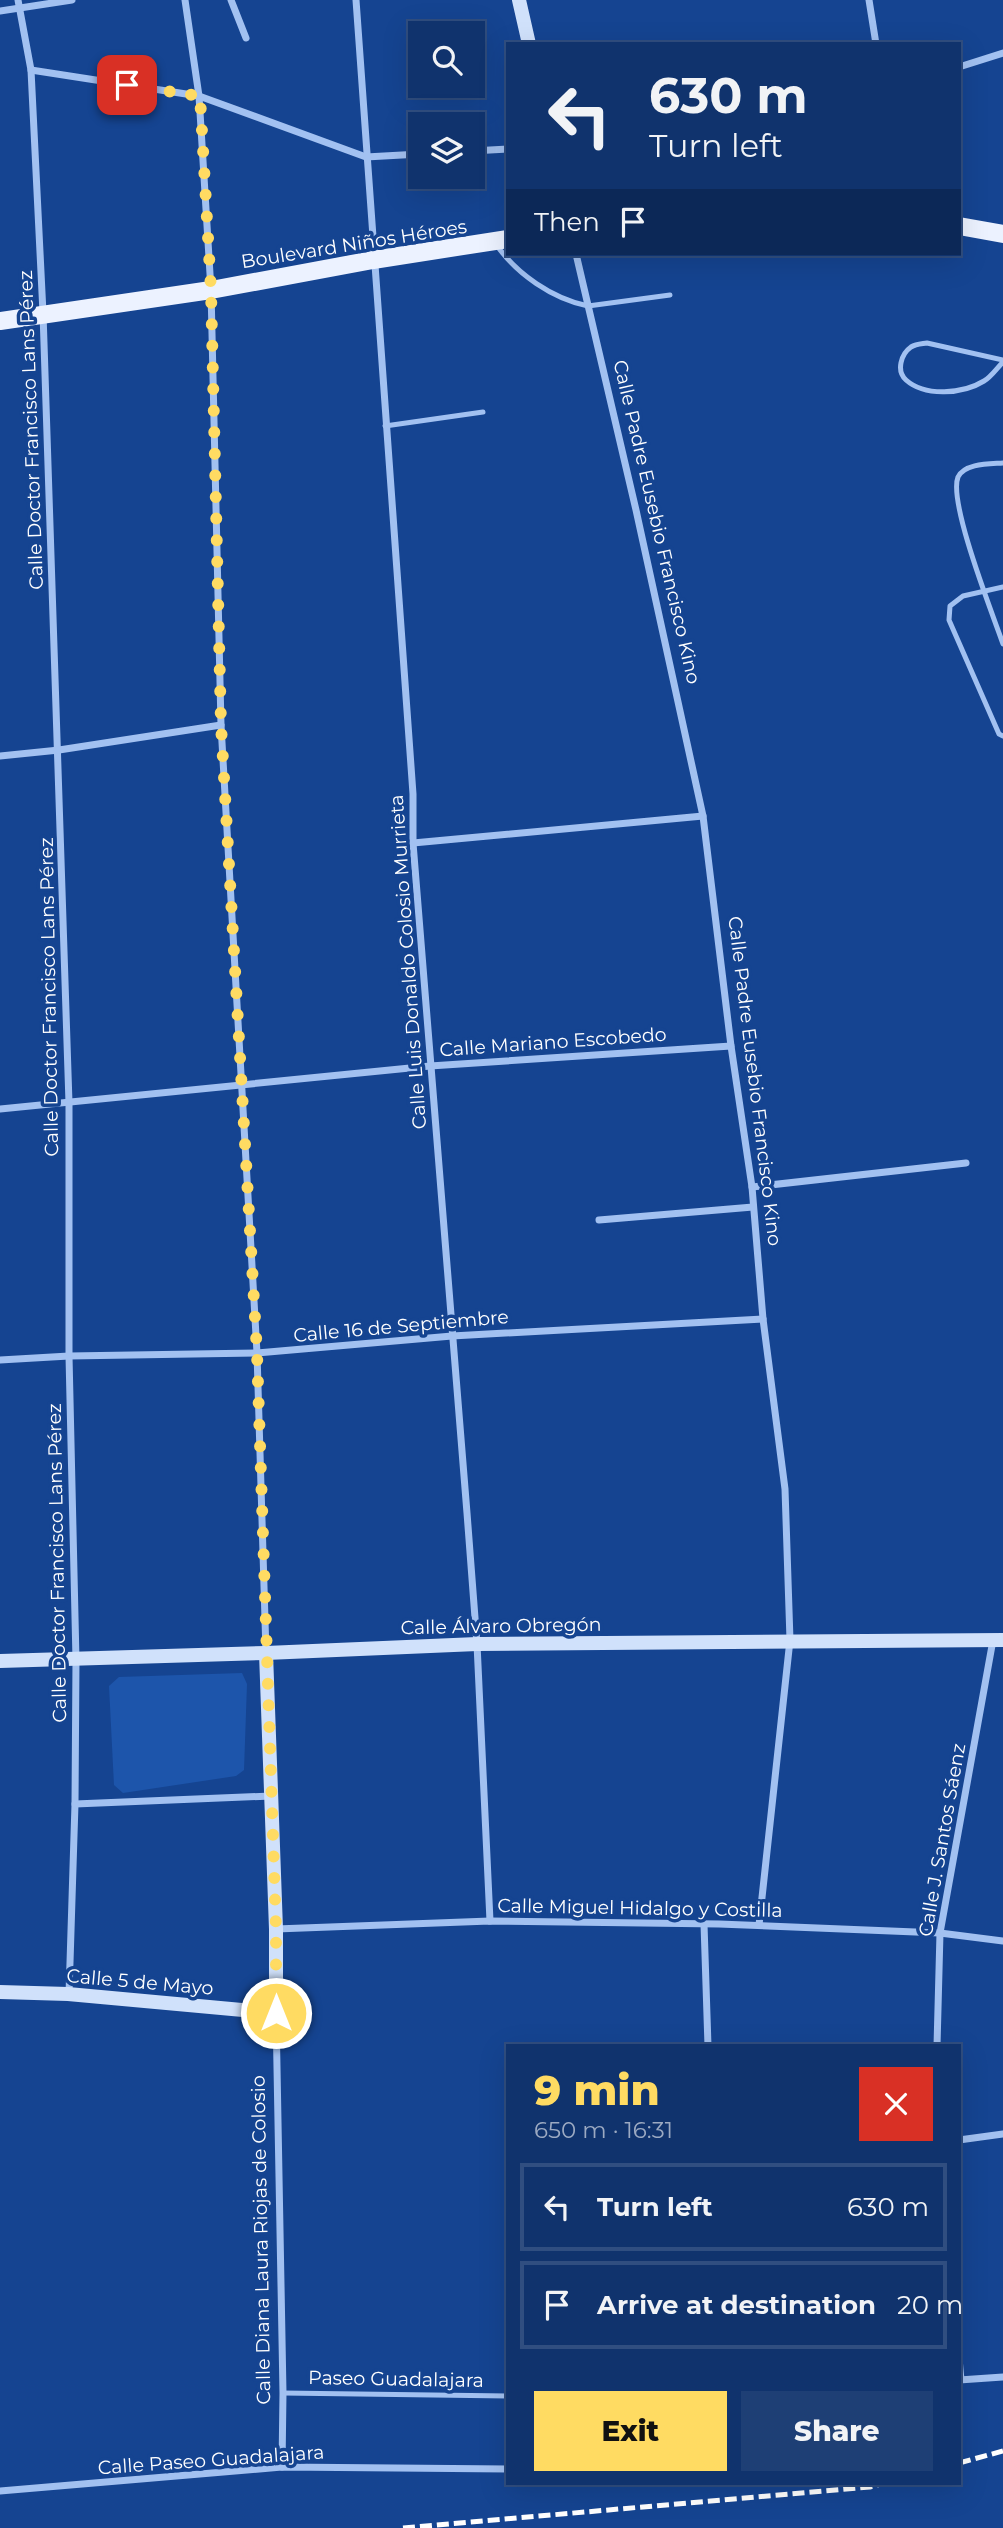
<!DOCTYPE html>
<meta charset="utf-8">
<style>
:root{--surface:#10336d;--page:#1e3f75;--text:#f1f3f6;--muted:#9caac2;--line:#304e80;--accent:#ffdb62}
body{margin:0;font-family:Montserrat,sans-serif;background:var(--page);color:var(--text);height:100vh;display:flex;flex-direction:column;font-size:26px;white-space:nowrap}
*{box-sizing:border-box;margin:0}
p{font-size:23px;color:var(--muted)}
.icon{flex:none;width:38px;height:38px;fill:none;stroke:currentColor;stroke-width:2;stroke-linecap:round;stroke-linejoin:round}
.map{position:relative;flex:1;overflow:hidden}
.sheet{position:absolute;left:506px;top:2044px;width:455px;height:441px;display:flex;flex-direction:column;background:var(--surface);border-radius:0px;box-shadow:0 7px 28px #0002,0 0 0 2px var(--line)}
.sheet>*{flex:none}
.hud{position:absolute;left:506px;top:42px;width:455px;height:214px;border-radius:0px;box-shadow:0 7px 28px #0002,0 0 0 2px var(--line);background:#10336d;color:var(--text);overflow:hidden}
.controls{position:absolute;left:408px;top:21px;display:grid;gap:14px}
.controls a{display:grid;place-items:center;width:77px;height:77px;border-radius:0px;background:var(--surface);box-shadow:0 7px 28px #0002,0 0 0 2px var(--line);font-size:35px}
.pin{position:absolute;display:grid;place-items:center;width:60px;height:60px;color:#fff;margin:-30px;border-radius:14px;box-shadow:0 4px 10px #0006}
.me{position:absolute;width:77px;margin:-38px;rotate:0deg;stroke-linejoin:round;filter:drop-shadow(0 0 5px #0008)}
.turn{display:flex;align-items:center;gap:24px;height:147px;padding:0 28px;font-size:32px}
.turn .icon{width:91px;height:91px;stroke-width:2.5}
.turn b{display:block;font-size:49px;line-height:60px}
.then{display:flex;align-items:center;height:66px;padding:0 28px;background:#0003;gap:14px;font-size:26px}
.round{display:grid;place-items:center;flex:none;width:74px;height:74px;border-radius:0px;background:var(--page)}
.overview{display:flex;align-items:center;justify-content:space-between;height:119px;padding:0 28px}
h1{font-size:42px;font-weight:800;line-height:52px;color:var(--accent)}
.primary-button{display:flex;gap:14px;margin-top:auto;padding:14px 28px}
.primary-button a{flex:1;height:80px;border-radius:0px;background:var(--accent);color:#111;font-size:28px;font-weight:800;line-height:80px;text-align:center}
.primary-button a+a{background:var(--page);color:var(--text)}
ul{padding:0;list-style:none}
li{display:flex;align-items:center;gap:21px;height:88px;margin:0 14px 10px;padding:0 14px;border:4px solid var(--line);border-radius:0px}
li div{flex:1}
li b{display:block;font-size:26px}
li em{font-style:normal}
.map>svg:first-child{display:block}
.green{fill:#1d55ab}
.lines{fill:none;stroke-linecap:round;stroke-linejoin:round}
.lane{stroke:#a2c1f1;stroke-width:5}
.street{stroke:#a2c1f1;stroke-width:7}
.secondary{stroke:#d0e1fb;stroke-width:14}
.primary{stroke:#ecf2ff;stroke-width:18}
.rail{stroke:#fff;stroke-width:5;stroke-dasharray:12 5;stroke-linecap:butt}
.route{stroke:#ffdb62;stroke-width:12;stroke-dasharray:0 21.6}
.labels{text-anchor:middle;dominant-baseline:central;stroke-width:7;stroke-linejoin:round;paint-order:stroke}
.street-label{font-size:19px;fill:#fff;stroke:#154491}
</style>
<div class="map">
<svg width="1003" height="2528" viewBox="0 0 1003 2528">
<rect width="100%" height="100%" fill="#154491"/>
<path class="green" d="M242,1673L247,1684L244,1770L236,1776L123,1793L114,1785L109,1686L119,1677Z"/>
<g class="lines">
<g class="lane">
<path d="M496,244C516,274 553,299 588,306L670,295"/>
<path d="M1003,360L927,343C921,344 916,344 911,347C901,354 896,371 906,380C925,397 963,394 984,381C991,377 997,368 1003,362"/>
<path d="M385,426L483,412"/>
<path d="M1003,463C990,464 965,463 958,477C948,502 993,615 1003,644"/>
<path d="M1003,587L963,596L950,606L949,620L999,734L1003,736"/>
<path d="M283,2393L508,2396"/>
</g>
<g class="street">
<path d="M18,0L31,70L43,313L69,1103V1356L76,1660L75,1804L69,1994"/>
<path d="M185,0L199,96L211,290L221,725L257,1353L266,1653"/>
<path d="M231,0L246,38"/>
<path d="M356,0L413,794V843L467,1513L477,1644L490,1921"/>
<path d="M869,0L876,44"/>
<path d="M0,11L72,0"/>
<path d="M959,67L1003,53"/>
<path d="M31,70L199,96L366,157L420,154"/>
<path d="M472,151L508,149"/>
<path d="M576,254L636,510L703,816L731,1046L752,1187L763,1319L785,1489L790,1640L759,1925"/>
<path d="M0,756L59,750L221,725"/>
<path d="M413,843L703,816"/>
<path d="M0,1109L430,1066L731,1046"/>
<path d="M752,1187L966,1163"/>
<path d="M599,1220L753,1207"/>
<path d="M0,1360L69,1356L257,1353L452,1336L763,1319"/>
<path d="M75,1804L271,1796"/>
<path d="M704,1924L708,2046"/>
<path d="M276,1929L490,1921L719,1924L940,1933L1003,1941"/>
<path d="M276,2013L283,2393L282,2467"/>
<path d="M937,2046L940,1933L993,1640"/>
<path d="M959,2140L1003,2134"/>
<path d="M959,2358L961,2380"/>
<path d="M959,2380L1003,2377"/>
<path d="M0,2491L282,2467L508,2469"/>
</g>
<g class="secondary">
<path d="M519,0L529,44"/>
<path d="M0,1661L266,1653L477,1644L1003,1640"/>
<path d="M0,1992L68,1994L276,2013V1929L266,1653"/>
</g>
<g class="primary">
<path d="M959,226L1003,234"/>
<path d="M0,321L211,290L373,260L508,239"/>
</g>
<g class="rail">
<path d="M959,2463L1003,2451"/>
<path d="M403,2528L870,2487L884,2483"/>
</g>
</g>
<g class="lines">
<path class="route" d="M127,85L200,96L211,290L221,725L257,1353L276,1929V2013"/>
</g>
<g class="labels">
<g class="street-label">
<text transform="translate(354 244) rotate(-9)">Boulevard Niños Héroes</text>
<text transform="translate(31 430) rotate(-92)">Calle Doctor Francisco Lans Pérez</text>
<text transform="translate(657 522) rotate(77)">Calle Padre Eusebio Francisco Kino</text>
<text transform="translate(408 962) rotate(-94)">Calle Luis Donaldo Colosio Murrieta</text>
<text transform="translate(49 997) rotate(-91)">Calle Doctor Francisco Lans Pérez</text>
<text transform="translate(553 1042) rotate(-4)">Calle Mariano Escobedo</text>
<text transform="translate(755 1081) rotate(83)">Calle Padre Eusebio Francisco Kino</text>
<text transform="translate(401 1326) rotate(-5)">Calle 16 de Septiembre</text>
<text transform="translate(57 1563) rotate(-91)">Calle Doctor Francisco Lans Pérez</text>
<text transform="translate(501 1626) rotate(-1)">Calle Álvaro Obregón</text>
<text transform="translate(942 1840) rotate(-80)">Calle J. Santos Sáenz</text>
<text transform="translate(640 1908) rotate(1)">Calle Miguel Hidalgo y Costilla</text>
<text transform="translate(140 1982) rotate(5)">Calle 5 de Mayo</text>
<text transform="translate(261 2240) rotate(-91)">Calle Diana Laura Riojas de Colosio</text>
<text transform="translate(396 2379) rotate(1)">Paseo Guadalajara</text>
<text transform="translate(211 2460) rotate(-4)">Calle Paseo Guadalajara</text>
</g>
</g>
</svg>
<div class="controls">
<a><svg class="icon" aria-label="search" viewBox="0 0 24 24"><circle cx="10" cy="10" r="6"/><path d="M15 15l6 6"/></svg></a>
<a><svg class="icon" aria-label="layers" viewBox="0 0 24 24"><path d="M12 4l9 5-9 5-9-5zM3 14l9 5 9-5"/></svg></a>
</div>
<div class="pin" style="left:127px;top:85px;background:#d93025"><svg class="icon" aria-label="arrive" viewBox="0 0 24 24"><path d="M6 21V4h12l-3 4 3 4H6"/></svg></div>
<svg class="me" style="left:276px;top:2013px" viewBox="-20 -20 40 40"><circle r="17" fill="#ffdb62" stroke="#fff" stroke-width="3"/><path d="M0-11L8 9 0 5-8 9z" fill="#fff"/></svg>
<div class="hud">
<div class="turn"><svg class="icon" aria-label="left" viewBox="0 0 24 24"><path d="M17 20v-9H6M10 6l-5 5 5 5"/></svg><div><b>630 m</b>Turn left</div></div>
<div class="then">Then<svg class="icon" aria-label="arrive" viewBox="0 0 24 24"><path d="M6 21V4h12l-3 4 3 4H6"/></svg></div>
</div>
<section class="sheet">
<div class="overview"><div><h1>9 min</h1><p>650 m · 16:31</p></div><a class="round" style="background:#d93025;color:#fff"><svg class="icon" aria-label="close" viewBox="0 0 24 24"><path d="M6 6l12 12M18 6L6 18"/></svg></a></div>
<ul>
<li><svg class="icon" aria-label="left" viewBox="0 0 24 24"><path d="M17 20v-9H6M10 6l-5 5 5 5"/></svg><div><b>Turn left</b></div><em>630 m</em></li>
<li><svg class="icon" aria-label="arrive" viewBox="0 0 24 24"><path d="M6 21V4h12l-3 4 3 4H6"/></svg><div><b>Arrive at destination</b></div><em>20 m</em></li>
</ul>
<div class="primary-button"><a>Exit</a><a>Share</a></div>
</section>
</div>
